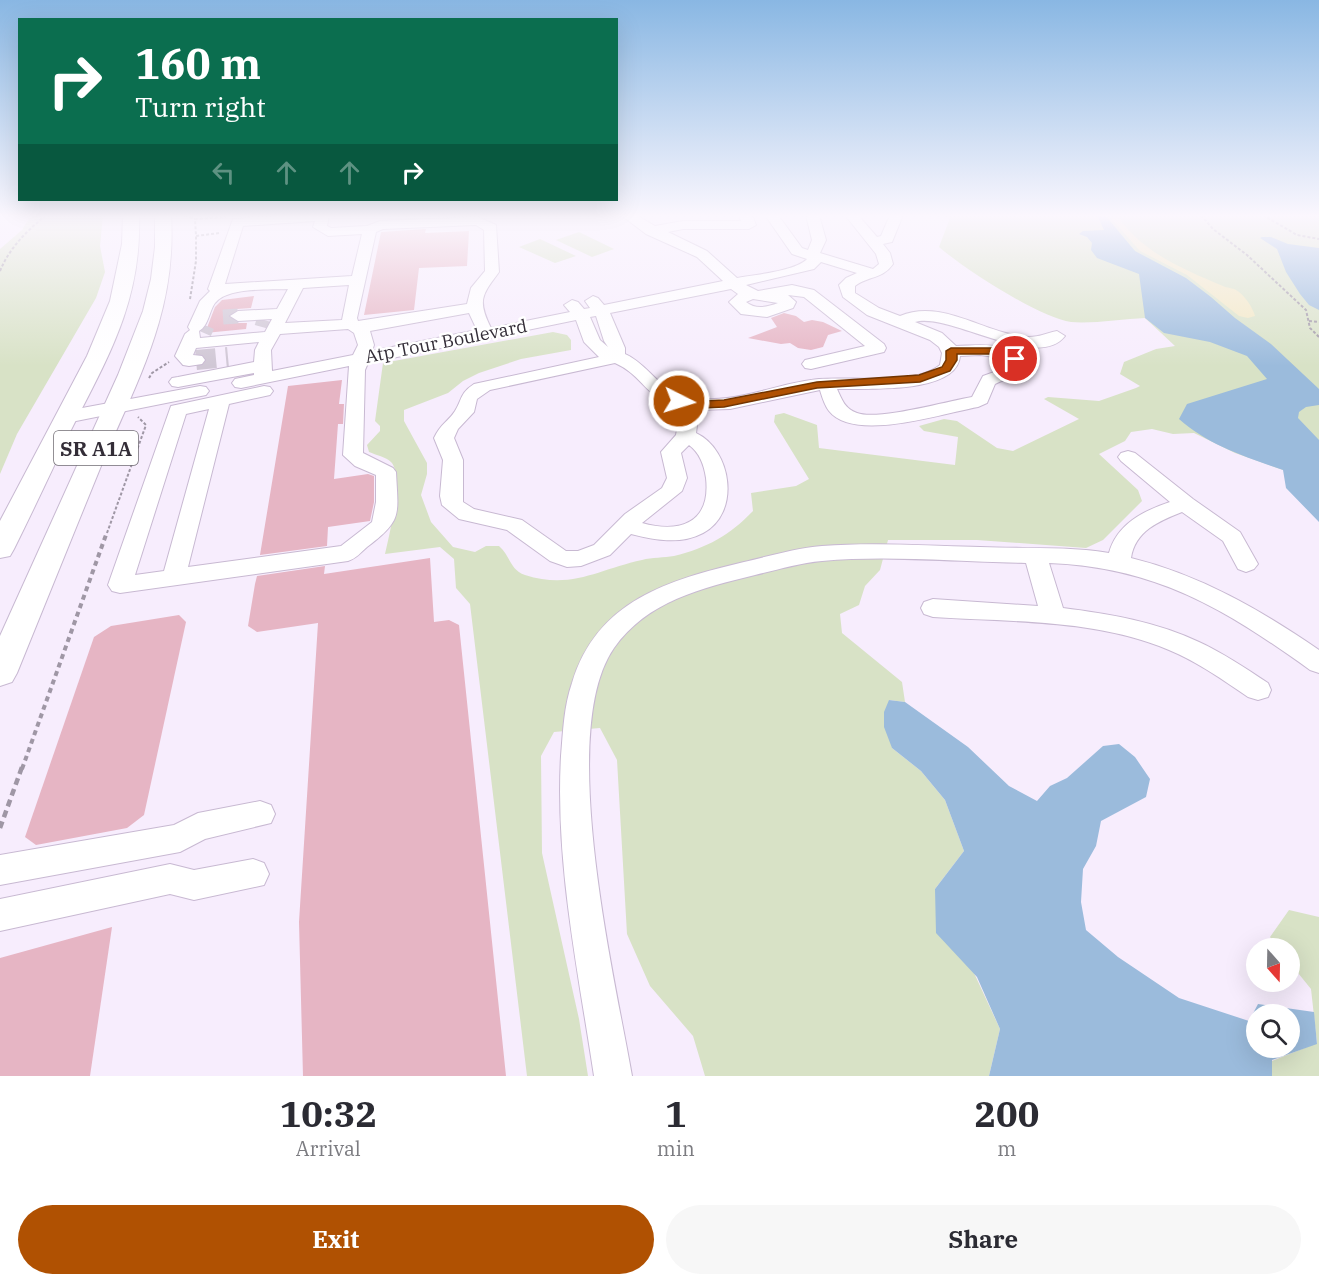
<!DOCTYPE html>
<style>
:root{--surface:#fff;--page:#f7f7f7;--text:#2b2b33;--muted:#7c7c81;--accent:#b05102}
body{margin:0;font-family:"IBM Plex Serif",serif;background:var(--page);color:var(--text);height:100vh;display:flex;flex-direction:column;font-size:22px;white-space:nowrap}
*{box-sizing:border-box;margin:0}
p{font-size:20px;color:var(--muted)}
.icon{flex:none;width:33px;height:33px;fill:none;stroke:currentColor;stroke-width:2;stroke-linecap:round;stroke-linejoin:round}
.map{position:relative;height:1076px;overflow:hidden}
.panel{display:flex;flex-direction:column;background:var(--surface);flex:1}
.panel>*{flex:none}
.top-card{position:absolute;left:18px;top:18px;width:600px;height:183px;border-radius:0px;box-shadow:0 6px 24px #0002;background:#0b6e4f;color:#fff;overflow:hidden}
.needle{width:39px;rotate:160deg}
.tools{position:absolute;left:1246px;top:938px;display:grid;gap:12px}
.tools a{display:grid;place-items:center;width:54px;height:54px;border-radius:50%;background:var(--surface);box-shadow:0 6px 24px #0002;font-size:30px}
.pin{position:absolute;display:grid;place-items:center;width:51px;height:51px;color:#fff;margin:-26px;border:3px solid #fff;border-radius:50%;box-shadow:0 2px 6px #0007}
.me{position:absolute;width:66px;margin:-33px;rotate:95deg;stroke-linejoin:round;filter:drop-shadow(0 0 4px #0008)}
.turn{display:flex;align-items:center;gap:21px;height:126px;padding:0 18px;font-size:27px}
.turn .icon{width:78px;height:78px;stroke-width:2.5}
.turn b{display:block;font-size:42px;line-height:51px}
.lanes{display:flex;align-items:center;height:57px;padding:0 18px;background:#0003;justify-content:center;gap:30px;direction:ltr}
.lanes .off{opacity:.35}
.eta{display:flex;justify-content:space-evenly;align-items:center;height:102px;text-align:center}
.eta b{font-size:36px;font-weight:700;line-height:42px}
.action{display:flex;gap:12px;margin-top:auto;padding:12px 18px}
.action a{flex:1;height:69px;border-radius:36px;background:var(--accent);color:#fff;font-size:24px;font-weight:700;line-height:69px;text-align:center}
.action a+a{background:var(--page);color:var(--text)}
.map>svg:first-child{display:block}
.green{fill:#d8e2c6}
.sand{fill:#f2e8c2}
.water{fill:#9bbbdc;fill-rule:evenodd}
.building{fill:#e6b5c4}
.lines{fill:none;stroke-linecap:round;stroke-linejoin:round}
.minor-tunnel-far1{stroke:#d0c7d5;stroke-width:15;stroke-dasharray:15 8;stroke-linecap:butt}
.minor-tunnel{stroke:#d0c7d5;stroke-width:20;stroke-dasharray:20 10;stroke-linecap:butt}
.minor-casing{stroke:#c8b9d2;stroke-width:2}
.major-casing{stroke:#c8b9d2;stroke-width:2}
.path-far2{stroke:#9f97a5;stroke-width:2;stroke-dasharray:3 2;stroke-linecap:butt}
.path-far1{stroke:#9f97a5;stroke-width:4;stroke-dasharray:5 4;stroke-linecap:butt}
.path{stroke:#9f97a5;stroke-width:4.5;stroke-dasharray:7 4.5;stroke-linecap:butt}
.minor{fill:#fff;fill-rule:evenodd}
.major{fill:#fff;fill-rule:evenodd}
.route{fill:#b05102;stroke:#723501;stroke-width:1.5}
.labels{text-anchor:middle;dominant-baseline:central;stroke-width:5;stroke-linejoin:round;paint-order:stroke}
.far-street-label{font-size:18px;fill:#332d37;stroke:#fff}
.shield{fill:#fff;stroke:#706c73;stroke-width:1.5}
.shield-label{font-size:20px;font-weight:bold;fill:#332d37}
</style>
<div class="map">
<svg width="1319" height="1076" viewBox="0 0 1319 1076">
<rect width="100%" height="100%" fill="#f7edfd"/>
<g class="green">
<path d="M31,215H103L100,246L105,272L96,298L17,434L0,474V249L22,230Z"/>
<path d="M939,215H1319V479L1283,470L1235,453L1194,433L1173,434L1152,429L1131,432L1125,441L1099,454L1138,490L1142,501L1103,540L1086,548L977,540H888L880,570L865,586L859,605L840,614L842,633L902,682L905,702L889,700L892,748L921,771L945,800L964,851L935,889L1000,1029L989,1076H705L693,1036L650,986L627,934L617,760L600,728L554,732L541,756L542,853L579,1019L588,1076H527L470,604L456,588L454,559L440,547L385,554C389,537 404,474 391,462C386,457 376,455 369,452L367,445L380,431V426L375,421L383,363L553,332L567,335L571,340V350L521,359L479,373L463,381L448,393L404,410V421L427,463V474L421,495L431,522L453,547L475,552L486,546H499C510,555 510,570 525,575C572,590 599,569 642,560C652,557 664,558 674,556C707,548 730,535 753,511L751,493L796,486L809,479L774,422L775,415L784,413L817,425L819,448L955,465L958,437L924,431L919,426L944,419L957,421L997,448L1013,451L1079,419L1044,399L1048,397L1099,401L1136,388L1140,386L1120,374L1124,362L1156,349L1175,346L1145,318C1123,319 1091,324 1071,322C1040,318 963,268 939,247L950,218Z"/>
<path d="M579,232L614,249L592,257L556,240Z"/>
<path d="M540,239L576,256L555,263L519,247Z"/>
<path d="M1289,910L1319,917V1076H1272V1061L1317,1043L1311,989L1290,963V948H1279L1270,937Z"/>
</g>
<path class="sand" d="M1108,215H1121V221C1146,254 1185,270 1223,286C1227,288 1233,288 1236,290C1244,294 1253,308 1255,316L1248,318L1239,316L1187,275L1140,251Z"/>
<g class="water">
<path d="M1097,215H1105L1135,251L1186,278L1211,297L1235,318L1271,344L1319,389V405L1306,407L1299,412L1298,418L1319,440V522L1286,488L1283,470C1246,457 1208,445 1179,419L1187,404L1267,379L1247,356L1210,342L1164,333L1145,318L1139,274L1097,258L1091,250L1092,243L1087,237L1079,234L1083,231L1104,230Z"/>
<path d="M1262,237H1271L1288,244L1319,248V310L1309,305L1300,294L1286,272L1277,249L1260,238Z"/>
<path d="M889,700L905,702L968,747L1009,786L1037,801L1050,786L1067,778L1103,746L1119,744L1135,757L1150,779L1146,797L1101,821L1096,846L1083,869L1081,902L1086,930L1118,957L1179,998L1249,1021L1258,1004L1314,1012L1317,1044L1272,1060V1076H989L1000,1029L977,977L936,933L935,889L964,851L945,800L921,771L892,748L884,727V712ZM1257,1014H1290V1047H1257Z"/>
</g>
<g class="building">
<path d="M426,229L425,233L469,231L467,266L419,268L414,310L364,315L381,232Z"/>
<path d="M254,296L251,308L237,309L228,315L237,323H247L246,329L205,333L215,307L222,300Z"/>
<path d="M784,313L796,316L804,322L812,320L823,322L842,331L828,335L823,347L811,350L798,348L790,343L781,344L748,338L777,327L771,318Z"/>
<path d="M342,380L339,404H344L343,424H338L334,479L368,474L374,476V502L370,521L328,527L327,546L260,555L288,386Z"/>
<path d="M430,558L434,622L449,620L459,625L506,1076H303L299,922L318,623L257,632L248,626L255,584L257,576L325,566L324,574Z"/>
<path d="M179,615L186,622L144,815L127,828L36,845L25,837L94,637L111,626Z"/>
<path d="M112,927L90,1076H0V958Z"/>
</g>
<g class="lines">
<g class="minor-tunnel-far1">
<path d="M223,317L238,316"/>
<path d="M262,327L264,320"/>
<path d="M204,333L207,326"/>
</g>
<path class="minor-tunnel" d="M196,360L228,357"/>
<defs>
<g id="minor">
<path d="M286,215H329L327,226L331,228L367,226L380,221L478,217L496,225L499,272C482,295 477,300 491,328L570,312L564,305L572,300L578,302L584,309L590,308L585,301L593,296L598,298L604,305L723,281L697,257L646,234L621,215H636L655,226L683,221H741L739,215H752L756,225L749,229H683L668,232L707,251L737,278C754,275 796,271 807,259L792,254L765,215H778L802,248L808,250L812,240L806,215H819L826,240L820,253L873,269L879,264L876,254L845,215H858L877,237L881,236L890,215H903L892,242L883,244L890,253L893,264C883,279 868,276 855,286V293L879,308L900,316C943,298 986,335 1029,337C1039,337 1047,333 1057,331L1065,336C1037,372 950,312 915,322L942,333L956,346C984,345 1011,340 1029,367C1020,379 1008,377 995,384L987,403L978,407C944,413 854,443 829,411C825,406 822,397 820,390L730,409L699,410L696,433C732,450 741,513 703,533C680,545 655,540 631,534L610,555L581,566L567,567L550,561L507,530L459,519L442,505L440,496L443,460L434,438C441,423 448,422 455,411C462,400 460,393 474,384L599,357L584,342L576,320L368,363L365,370L363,453L393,468L396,472C398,515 403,520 367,547C360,553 357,558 348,561L120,593L112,591L108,585L171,406L264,386L270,387L273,391L270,395L229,404L188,567L341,546L372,522L376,502V475L355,466L343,455L349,366L241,388L235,387L232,383L235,379L254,375V373L178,387L172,386L169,382L172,378L178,377L254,362L255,350L259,342L196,348L193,355L202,356L205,360L202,364L189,366L183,365L175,356L185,334L190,330L188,327L200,301L210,291L208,289L233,219ZM315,221L313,227L328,236L362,234L352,276L225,284L243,226ZM476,225L484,230L485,271L471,288L467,304L358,321L357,318L376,232L383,229ZM821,262L857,273L846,278L839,285L843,297L867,315L930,340L939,347L942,353L940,365C914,386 852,376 819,379C774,383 729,408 684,396C659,390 648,364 625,354V348L610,313L731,289L738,294L729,302L741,314L767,317L793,308L796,302L788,295L804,297L865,346L805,360L802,364L805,368L811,369L884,352L886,348L884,344L814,290L792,285L758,291L746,285L814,269ZM349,285L342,320L285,323L303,288ZM288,289L277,309L238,311L230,316L238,321L272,319L265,332L200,338L199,331C209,325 209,311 215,303C228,287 268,290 288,289ZM753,299L778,303C767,307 756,310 746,302ZM469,313L477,330L372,351L374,345L370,331ZM596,316L604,341L608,347L600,340L590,317ZM348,329L354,333L358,345L353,355L272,371L271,350L280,334ZM980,355L1002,358L1011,366L983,376L972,397C948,401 878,421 857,413C845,409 842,400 837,389C865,388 957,395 960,356ZM615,363C643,375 646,400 681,407L676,435L661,452L667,478L662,488L625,514L594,545L578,551H566L522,520L474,509L463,502V460L454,438L458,429L474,412L477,399L490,390ZM209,409L164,571L135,575L186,414ZM689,445C700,453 704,465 706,478C711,522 681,534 642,523L682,491L687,478L681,453Z"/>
<path d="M200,386L206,387L209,391L206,395L66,423L59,421L57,417L59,413L66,411Z"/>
<path d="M1128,451L1135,453L1193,499L1240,532L1258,564L1254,569L1246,572L1238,569L1223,541L1182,512C1159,521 1135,531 1131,558C1200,575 1261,610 1319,650V673L1310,670C1225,609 1156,567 1049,563L1063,608C1110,614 1157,622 1199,642C1223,653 1245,668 1268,683L1271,690L1268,697L1258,700L1248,697C1223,680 1198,662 1169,650C1095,619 1012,622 933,617L924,614L921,608L924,602L933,599L1038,606L1026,563C958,562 889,555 822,561C799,563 777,570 755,575C702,588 647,601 614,648C556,731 615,978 632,1076H594C578,970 555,863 561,756C563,731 564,706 572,683C597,600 669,580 744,562C770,556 796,548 822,546C875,542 928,546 980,547C1023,549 1067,546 1109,553C1117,524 1143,511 1170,502L1121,461L1118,457L1121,453Z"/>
<path d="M260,801L271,805L275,814L271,823L205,839L180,852L0,885V855L174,825L198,813Z"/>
<path d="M253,859L264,863L269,874L264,885L194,900L170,894L0,931V899L170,864L194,870Z"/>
</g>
<g id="major">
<path d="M123,215H139C142,302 107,359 69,434C51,472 33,511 14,549L10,556L0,558V521L87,356L110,301L122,244Z"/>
<path d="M155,215H171C177,313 137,380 101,466C73,535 45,604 17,673L12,682L0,686V636L118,375L143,311L151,279L155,247Z"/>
</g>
</defs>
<use href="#minor" class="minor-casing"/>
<use href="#major" class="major-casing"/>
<g class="path-far2">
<path d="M185,215L195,219"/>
<path d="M1201,215L1213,229L1247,255L1306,310L1310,328L1319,337"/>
<path d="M1263,215L1297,235L1319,239"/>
<path d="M219,233L196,236L195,219L226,217"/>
<path d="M0,271C10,247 26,232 46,215"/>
<path d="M190,299L196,261V236"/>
<path d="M1309,321L1319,322"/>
<path d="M149,378L152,373L169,362"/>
<path d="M107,533L146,425L138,417"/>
</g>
<path class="path-far1" d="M22,769L107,532"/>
<path class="path" d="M0,828L22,767"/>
<use href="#minor" class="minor"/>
<use href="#major" class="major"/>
</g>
<linearGradient id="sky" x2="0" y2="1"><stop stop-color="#89b7e3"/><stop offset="0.59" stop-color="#fbf7fe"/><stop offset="1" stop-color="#fbf7fe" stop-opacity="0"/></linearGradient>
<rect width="1319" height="366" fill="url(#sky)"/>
<path class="route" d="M951,348H995L1020,359L1015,362L994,354H957V360L950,371L920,382L817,388L724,407L702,408L679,405L673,401L679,398L702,401L724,400L817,382L919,375L942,367L946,360V351Z"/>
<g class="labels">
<g class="far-street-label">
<text transform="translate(446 341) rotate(-11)">Atp Tour Boulevard</text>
</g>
<rect class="shield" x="54" y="431" width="84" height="34" rx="4.5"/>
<g class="shield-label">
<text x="96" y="448">SR A1A</text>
</g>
</g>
</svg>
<div class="tools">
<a><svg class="needle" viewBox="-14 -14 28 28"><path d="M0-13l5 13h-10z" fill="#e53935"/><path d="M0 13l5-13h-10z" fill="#7c7c81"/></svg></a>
<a><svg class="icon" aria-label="search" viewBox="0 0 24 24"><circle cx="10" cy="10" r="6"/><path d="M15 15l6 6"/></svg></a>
</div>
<div class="pin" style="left:1015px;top:359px;background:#d93025"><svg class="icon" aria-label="arrive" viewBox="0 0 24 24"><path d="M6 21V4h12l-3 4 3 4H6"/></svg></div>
<svg class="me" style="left:679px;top:401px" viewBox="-20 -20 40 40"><circle r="17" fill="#b05102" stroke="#fff" stroke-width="3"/><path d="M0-11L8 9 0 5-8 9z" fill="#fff"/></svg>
<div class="top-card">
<div class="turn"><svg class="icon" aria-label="right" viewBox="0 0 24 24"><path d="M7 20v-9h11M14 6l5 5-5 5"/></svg><div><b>160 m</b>Turn right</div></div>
<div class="lanes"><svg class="icon off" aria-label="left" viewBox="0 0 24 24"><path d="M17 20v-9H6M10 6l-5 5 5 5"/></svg><svg class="icon off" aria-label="ahead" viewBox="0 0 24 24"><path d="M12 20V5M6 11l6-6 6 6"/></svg><svg class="icon off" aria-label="ahead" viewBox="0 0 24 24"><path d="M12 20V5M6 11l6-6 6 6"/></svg><svg class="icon" aria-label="right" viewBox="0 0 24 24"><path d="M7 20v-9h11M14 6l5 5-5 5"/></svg></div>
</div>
</div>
<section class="panel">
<div class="eta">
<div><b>10:32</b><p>Arrival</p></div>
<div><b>1</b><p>min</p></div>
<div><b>200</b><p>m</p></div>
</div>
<div class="action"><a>Exit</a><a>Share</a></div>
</section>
